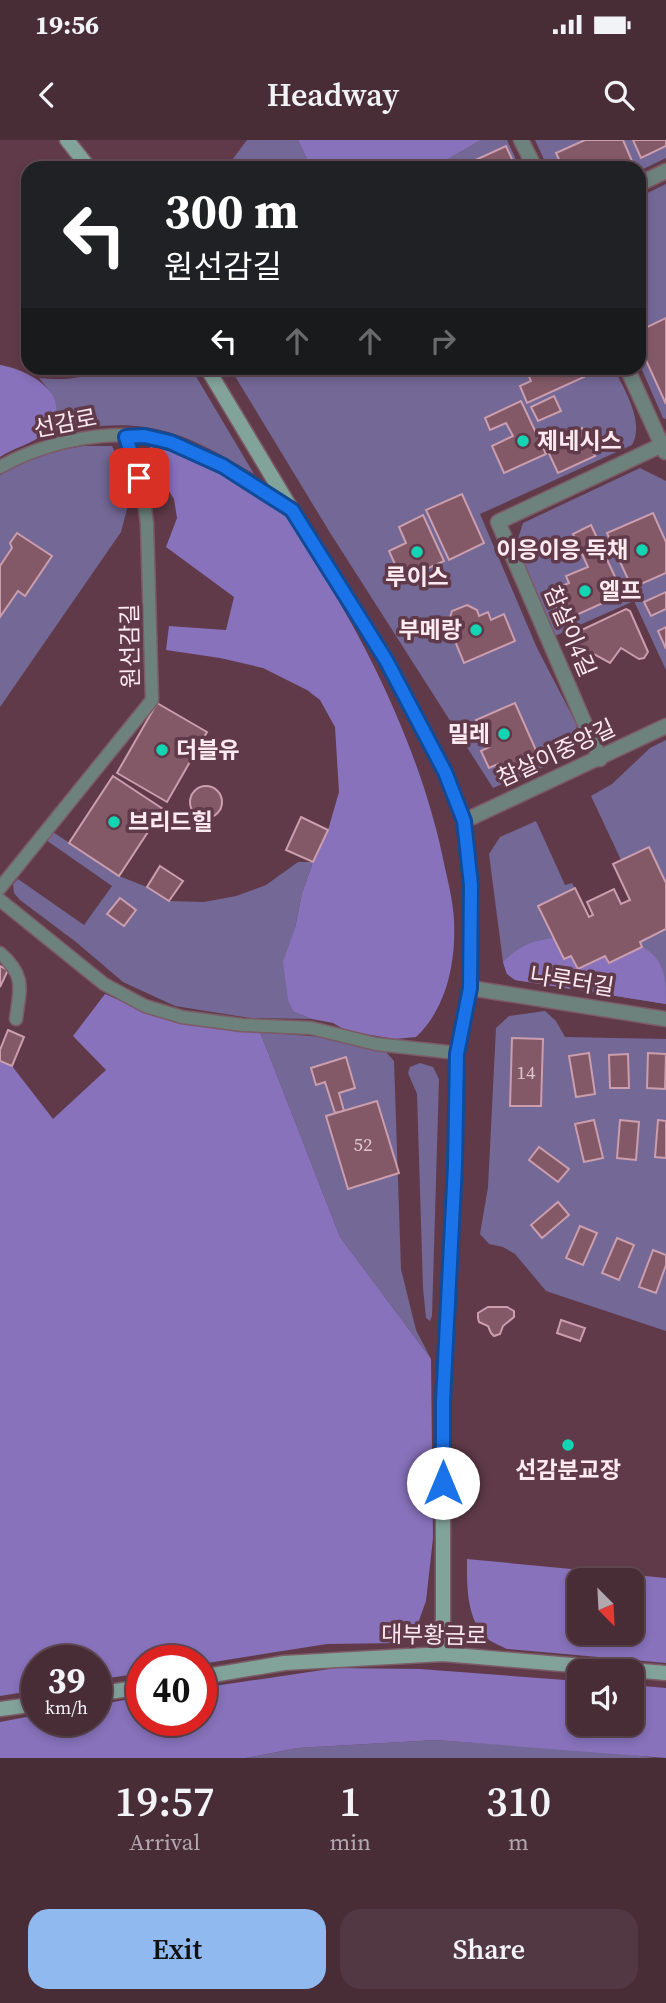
<!DOCTYPE html>
<meta charset="utf-8">
<style>
:root{--surface:#482c36;--page:#523842;--text:#f1f3f6;--muted:#b1a7ad;--line:#604851;--accent:#90b9f0}
body{margin:0;font-family:"Source Serif 4","Noto Sans KR",serif;background:var(--page);color:var(--text);height:100vh;display:flex;flex-direction:column;font-size:26px;white-space:nowrap}
*{box-sizing:border-box;margin:0}
p{font-size:23px;color:var(--muted)}
.icon{flex:none;width:38px;height:38px;fill:none;stroke:currentColor;stroke-width:2;stroke-linecap:round;stroke-linejoin:round}
.map{position:relative;height:1618px;overflow:hidden}
.details{display:flex;flex-direction:column;background:var(--surface);flex:1}
.details>*{flex:none}
.banner{position:absolute;left:21px;top:21px;width:625px;height:214px;border-radius:21px;box-shadow:0 4px 10px #0003,0 0 0 2px var(--line);background:#202124;color:#fff;overflow:hidden}
.needle{width:46px;rotate:156deg}
.controls{position:absolute;left:567px;top:1428px;display:grid;gap:14px}
.controls a{display:grid;place-items:center;width:77px;height:77px;border-radius:14px;background:var(--surface);box-shadow:0 4px 10px #0003,0 0 0 2px var(--line);font-size:35px}
.speed{position:absolute;left:21px;top:1505px;display:flex;gap:14px;font-size:35px;font-weight:700;text-align:center}
.speed>*{display:grid;place-content:center;width:91px;height:91px;border-radius:50%;background:var(--surface);box-shadow:0 4px 10px #0003,0 0 0 2px var(--line);line-height:1}
.speed small{font-size:18px;font-weight:400}
.speed .limit{border:10px solid #d22;background:#fff;color:#111}
.pin{position:absolute;display:grid;place-items:center;width:60px;height:60px;color:#fff;margin:-30px;border-radius:14px;box-shadow:0 4px 10px #0006}
.me{position:absolute;width:77px;margin:-38px;rotate:0deg;stroke-linejoin:round;filter:drop-shadow(0 0 5px #0008)}
.turn{display:flex;align-items:center;gap:24px;height:147px;padding:0 28px;font-size:32px}
.turn .icon{width:91px;height:91px;stroke-width:2.5}
.turn b{display:block;font-size:49px;line-height:60px}
.lanes{display:flex;align-items:center;height:66px;padding:0 28px;background:#0003;justify-content:center;gap:35px;direction:ltr}
.lanes .off{opacity:.35}
.eta{display:flex;justify-content:space-evenly;align-items:center;height:119px;text-align:center}
.eta b{font-size:42px;font-weight:600;line-height:49px}
.button{display:flex;gap:14px;margin-top:auto;padding:14px 28px}
.button a{flex:1;height:80px;border-radius:21px;background:var(--accent);color:#111;font-size:28px;font-weight:600;line-height:80px;text-align:center}
.button a+a{background:var(--page);color:var(--text)}
.status{display:flex;justify-content:space-between;align-items:center;height:49px;padding:0 35px;background:var(--surface);direction:ltr}
.status svg{height:19px;fill:currentColor}
header{display:flex;justify-content:space-between;align-items:center;height:91px;padding:0 28px;background:var(--surface);font-size:32px;font-weight:600}
.map>svg:first-child{display:block}
.green{fill:#736896}
.forest{fill:#8772bb;fill-rule:evenodd}
.building{fill:#835968;stroke:#cb9dad;stroke-width:2}
.lines{fill:none;stroke-linecap:round;stroke-linejoin:round}
.lane-casing{stroke:#7c5a66;stroke-width:15}
.street-casing{stroke:#7c5a66;stroke-width:17}
.secondary-casing{stroke:#7c5a66;stroke-width:17}
.lane{stroke:#6d827c;stroke-width:12}
.street{stroke:#6d827c;stroke-width:14}
.secondary{stroke:#81a399;stroke-width:14}
.route-casing{stroke:#114b97;stroke-width:18}
.route{stroke:#1a73e8;stroke-width:12}
.poi-dot{fill:#13d5b3;stroke:#603a48;stroke-width:2.5}
.labels{text-anchor:middle;dominant-baseline:central;stroke-width:7;stroke-linejoin:round;paint-order:stroke}
.number-label{font-size:19px;fill:#dec5ce}
.street-label{font-size:23px;fill:#fde9f0;stroke:#603a48}
.poi-label{font-size:23px;font-weight:bold;fill:#fde9f0;stroke:#603a48;text-anchor:start}
</style>
<div class="status"><b>19:56</b><svg viewBox="0 0 49 12"><path d="M0 12V9h3v3zM5 12V6h3v6zM10 12V3h3v9zM15 12V0h3v12zM26 1h20v11H26zM47 4h2v5h-2z"/></svg></div>
<header><svg class="icon" aria-label="back" viewBox="0 0 24 24"><path d="M15 5l-7 7 7 7"/></svg>Headway<svg class="icon" aria-label="search" viewBox="0 0 24 24"><circle cx="10" cy="10" r="6"/><path d="M15 15l6 6"/></svg></header>
<div class="map">
<svg width="666" height="1618" viewBox="0 0 666 1618">
<rect width="100%" height="100%" fill="#603a48"/>
<g class="green">
<path d="M247,0H298L311,28H226Z"/>
<path d="M481,0H507L520,28H443V22Z"/>
<path d="M535,0H666V18L639,31V28H548Z"/>
<path d="M666,44V279L663,278L639,223V57Z"/>
<path d="M109,228H191L254,334C221,314 183,292 145,287C111,282 75,289 42,295L52,282L51,253L39,238C65,241 85,238 109,228Z"/>
<path d="M230,228H614C624,250 645,281 632,305L480,374L537,508L577,585C571,625 525,634 493,648L329,391Z"/>
<path d="M84,306H112L123,329L129,361L121,392L0,567V477L18,451L26,455L52,416L17,393L10,403L12,408L0,426V335C31,316 49,311 84,306Z"/>
<path d="M640,328L666,341V530L634,461L555,496L515,408L523,383Z"/>
<path d="M666,600V864L515,840L507,834L503,822L489,714L500,697L536,681L565,745L572,743L589,777L630,760L613,724L621,720L591,656L612,644L650,608Z"/>
<path d="M53,692L119,736L147,747L169,761L204,762L236,756L266,745L298,722H313L302,753L295,788L294,872L312,879L250,878L175,866L123,842L76,802L20,760L14,753L13,744L18,739L84,785L112,746L46,700Z"/>
<path d="M545,871L556,881L565,897L666,899V1191L546,1151L515,1114L503,1107L489,1104L480,1094L488,1047L496,888L509,876Z"/>
<path d="M260,892L322,897L386,912L394,921L401,1129L416,1190L431,1219L340,1097Z"/>
<path d="M420,923L433,927L439,939L432,1176L430,1181L426,1178L423,1148L417,954L408,933L410,927Z"/>
<path d="M436,1600L619,1613L654,1618H246L298,1608Z"/>
</g>
<g class="forest">
<path d="M298,0H481L443,22V28H311Z"/>
<path d="M0,225C32,230 79,259 44,293C33,304 13,308 0,317Z"/>
<path d="M150,307C189,313 223,333 256,355C265,361 278,368 286,377C298,391 307,410 317,426C374,514 425,625 445,728C449,745 453,763 454,780C456,822 447,868 416,897L395,899L347,891L333,883L312,879L294,872L288,860L283,822L295,788L302,753L313,722L328,690L339,652L335,587L320,560L307,550L263,528L220,518L166,510L169,486L226,490L234,457L166,407L177,378L174,359L148,319Z"/>
<path d="M554,798L563,819L571,816L578,829L605,816L609,823L642,807C666,819 666,841 666,864L515,840L507,834L503,822C520,806 530,801 554,798Z"/>
<path d="M105,854L151,874L206,887L260,892L340,1097L431,1219L433,1398L426,1461L417,1486L399,1503L327,1504L201,1524V1521H142V1533L96,1540V1521H37V1550L0,1556V921L12,926L53,979L106,930L73,896Z"/>
<path d="M467,1419L666,1438V1523L507,1509C499,1505 488,1501 483,1495C466,1473 467,1445 467,1419ZM632,1440V1493H579V1440Z"/>
<path d="M336,1528L420,1529L579,1541V1584H632V1545L666,1548V1618L436,1600L298,1608L246,1618H0V1582L37,1575V1580H96V1565L142,1557V1580H201V1548Z"/>
</g>
<g class="building">
<path d="M585,0H623L632,21L617,28H563L556,13Z"/>
<path d="M633,0H666V6L641,18Z"/>
<path d="M506,6L516,28H458Z"/>
<path d="M666,178V264L639,205V191Z"/>
<path d="M525,228H580L584,237L527,263L520,246L531,241Z"/>
<path d="M554,256L561,271L538,281L531,267Z"/>
<path d="M521,261L546,314L504,333L492,306L513,296L506,283L490,290L485,278Z"/>
<path d="M582,288L595,316L558,333L545,305Z"/>
<path d="M462,354L484,403L449,420L426,370Z"/>
<path d="M653,373L666,402V433L632,448L607,393Z"/>
<path d="M423,375L444,421L402,440L389,411L406,403L399,387Z"/>
<path d="M591,385L623,454L563,481L549,452L569,443L566,436L588,427L573,394Z"/>
<path d="M17,393L52,416L25,456L18,451L0,477V426L12,408L10,403Z"/>
<path d="M666,452V469L651,476L644,462Z"/>
<path d="M467,465L477,470L479,476L488,472L491,480L504,474L515,501L464,523L448,484L452,471Z"/>
<path d="M626,469L630,471L648,512L644,518L639,519L621,508L610,523L570,501L571,495Z"/>
<path d="M666,487V509L658,491Z"/>
<path d="M157,563L207,592L167,662L117,633Z"/>
<path d="M515,563L539,617L502,634L498,624L489,628L481,611L489,607L476,580Z"/>
<path d="M113,636L163,669L119,736L69,703Z"/>
<circle cx="206" cy="662" r="16"/>
<path d="M301,677L328,690L313,722L286,710Z"/>
<path d="M649,707L666,743V789L640,802L642,807L609,823L605,816L578,829L571,816L564,819L538,766L575,748L589,777L593,775L587,762L614,749L621,764L630,760L613,724Z"/>
<path d="M160,726L183,741L169,761L147,747Z"/>
<path d="M120,758L136,770L124,786L107,774Z"/>
<path d="M0,826L8,830L0,847Z"/>
<path d="M8,890L24,897L12,926L0,921V910Z"/>
<path d="M512,898L543,899L541,966H510Z"/>
<path d="M589,913L595,954L576,957L569,916Z"/>
<path d="M648,913L666,914L665,949L647,948Z"/>
<path d="M628,914L629,948H610L609,915Z"/>
<path d="M346,917L355,948L339,953L344,971L335,973L325,942L316,945L311,928Z"/>
<path d="M377,961L399,1033L348,1049L326,976Z"/>
<path d="M594,980L603,1018L584,1022L575,984Z"/>
<path d="M620,980L639,982L636,1020L617,1018Z"/>
<path d="M658,980L666,981V1018L655,1017Z"/>
<path d="M539,1007L569,1029L558,1042L529,1020Z"/>
<path d="M558,1062L569,1075L542,1098L531,1085Z"/>
<path d="M580,1086L597,1093L583,1125L566,1118Z"/>
<path d="M617,1098L634,1105L619,1140L602,1133Z"/>
<path d="M653,1110L666,1115V1125L656,1153L639,1147Z"/>
<path d="M488,1167H507L514,1171V1177L503,1186L500,1194L494,1196L491,1193L488,1186L479,1182L478,1178V1173Z"/>
<path d="M561,1180L585,1188L580,1201L557,1193Z"/>
</g>
<g class="lines">
<defs>
<g id="lane">
<path d="M0,327C47,301 118,285 170,302C215,317 254,343 292,370"/>
<path d="M0,748L152,560L147,384L143,352L126,297"/>
<path d="M0,760L104,844L145,866L182,877L242,885L311,888L376,904L457,913"/>
<path d="M0,813C26,836 20,848 16,879"/>
</g>
<g id="street">
<path d="M521,0L535,28"/>
<path d="M639,44L666,31"/>
<path d="M627,228L665,312"/>
<path d="M600,619L498,382L666,303"/>
<path d="M464,681L666,586"/>
<path d="M470,848L666,879"/>
</g>
<g id="secondary">
<path d="M67,0L89,28"/>
<path d="M207,228L292,370L386,519L445,632L464,681L471,745L470,848L457,913L455,1025L443,1261V1514"/>
<path d="M201,1537L284,1523L443,1514L666,1533"/>
<path d="M96,1554L142,1547"/>
<path d="M0,1569L37,1564"/>
</g>
</defs>
<use href="#lane" class="lane-casing"/>
<use href="#street" class="street-casing"/>
<use href="#secondary" class="secondary-casing"/>
<use href="#lane" class="lane"/>
<use href="#street" class="street"/>
<use href="#secondary" class="secondary"/>
</g>
<g class="lines">
<defs>
<path id="route" d="M139,338L126,297L144,296L170,302L223,326L292,370L386,520L445,632L464,681L471,745L470,848L457,914L455,1025L443,1261V1343"/>
</defs>
<use href="#route" class="route-casing"/>
<use href="#route" class="route"/>
</g>
<g class="poi-dot">
<circle cx="523" cy="301" r="7"/>
<circle cx="642" cy="410" r="7"/>
<circle cx="417" cy="412" r="7"/>
<circle cx="585" cy="451" r="7"/>
<circle cx="476" cy="490" r="7"/>
<circle cx="504" cy="594" r="7"/>
<circle cx="162" cy="610" r="7"/>
<circle cx="114" cy="682" r="7"/>
<circle cx="568" cy="1305" r="7"/>
</g>
<g class="labels">
<g class="number-label">
<text x="526" y="932">14</text>
<text x="363" y="1004">52</text>
</g>
<g class="street-label">
<text transform="translate(65 283) rotate(-11)">선감로</text>
<text transform="translate(570 491) rotate(67)">참살이4길</text>
<text transform="translate(130 506) rotate(-91)">원선감길</text>
<text transform="translate(556 613) rotate(-25)">참살이중앙길</text>
<text transform="translate(572 841) rotate(9)">나루터길</text>
<text transform="translate(434 1495) rotate(1)">대부황금로</text>
</g>
<g class="poi-label">
<text x="537" y="301">제네시스</text>
<text x="628" y="410" text-anchor="end">이응이응 독채</text>
<text x="417" y="437" text-anchor="middle">루이스</text>
<text x="599" y="451">엘프</text>
<text x="462" y="490" text-anchor="end">부메랑</text>
<text x="490" y="594" text-anchor="end">밀레</text>
<text x="176" y="610">더블유</text>
<text x="128" y="682">브리드힐</text>
<text x="568" y="1330" text-anchor="middle">선감분교장</text>
</g>
</g>
</svg>
<div class="controls">
<a><svg class="needle" viewBox="-14 -14 28 28"><path d="M0-13l5 13h-10z" fill="#e53935"/><path d="M0 13l5-13h-10z" fill="#b1a7ad"/></svg></a>
<a><svg class="icon" aria-label="sound" viewBox="0 0 24 24"><path d="M4 9h4l5-4v14l-5-4H4zM17 9q2 3 0 6"/></svg></a>
</div>
<div class="speed"><div>39<small>km/h</small></div><div class="limit">40</div></div>
<div class="pin" style="left:139px;top:338px;background:#d93025"><svg class="icon" aria-label="arrive" viewBox="0 0 24 24"><path d="M6 21V4h12l-3 4 3 4H6"/></svg></div>
<svg class="me" style="left:443px;top:1343px" viewBox="-20 -20 40 40"><circle r="19" fill="#fff"/><path d="M0-13L10 11 0 6-10 11z" fill="#1a73e8"/></svg>
<div class="banner">
<div class="turn"><svg class="icon" aria-label="left" viewBox="0 0 24 24"><path d="M17 20v-9H6M10 6l-5 5 5 5"/></svg><div><b>300 m</b>원선감길</div></div>
<div class="lanes"><svg class="icon" aria-label="left" viewBox="0 0 24 24"><path d="M17 20v-9H6M10 6l-5 5 5 5"/></svg><svg class="icon off" aria-label="ahead" viewBox="0 0 24 24"><path d="M12 20V5M6 11l6-6 6 6"/></svg><svg class="icon off" aria-label="ahead" viewBox="0 0 24 24"><path d="M12 20V5M6 11l6-6 6 6"/></svg><svg class="icon off" aria-label="right" viewBox="0 0 24 24"><path d="M7 20v-9h11M14 6l5 5-5 5"/></svg></div>
</div>
</div>
<section class="details">
<div class="eta">
<div><b>19:57</b><p>Arrival</p></div>
<div><b>1</b><p>min</p></div>
<div><b>310</b><p>m</p></div>
</div>
<div class="button"><a>Exit</a><a>Share</a></div>
</section>
